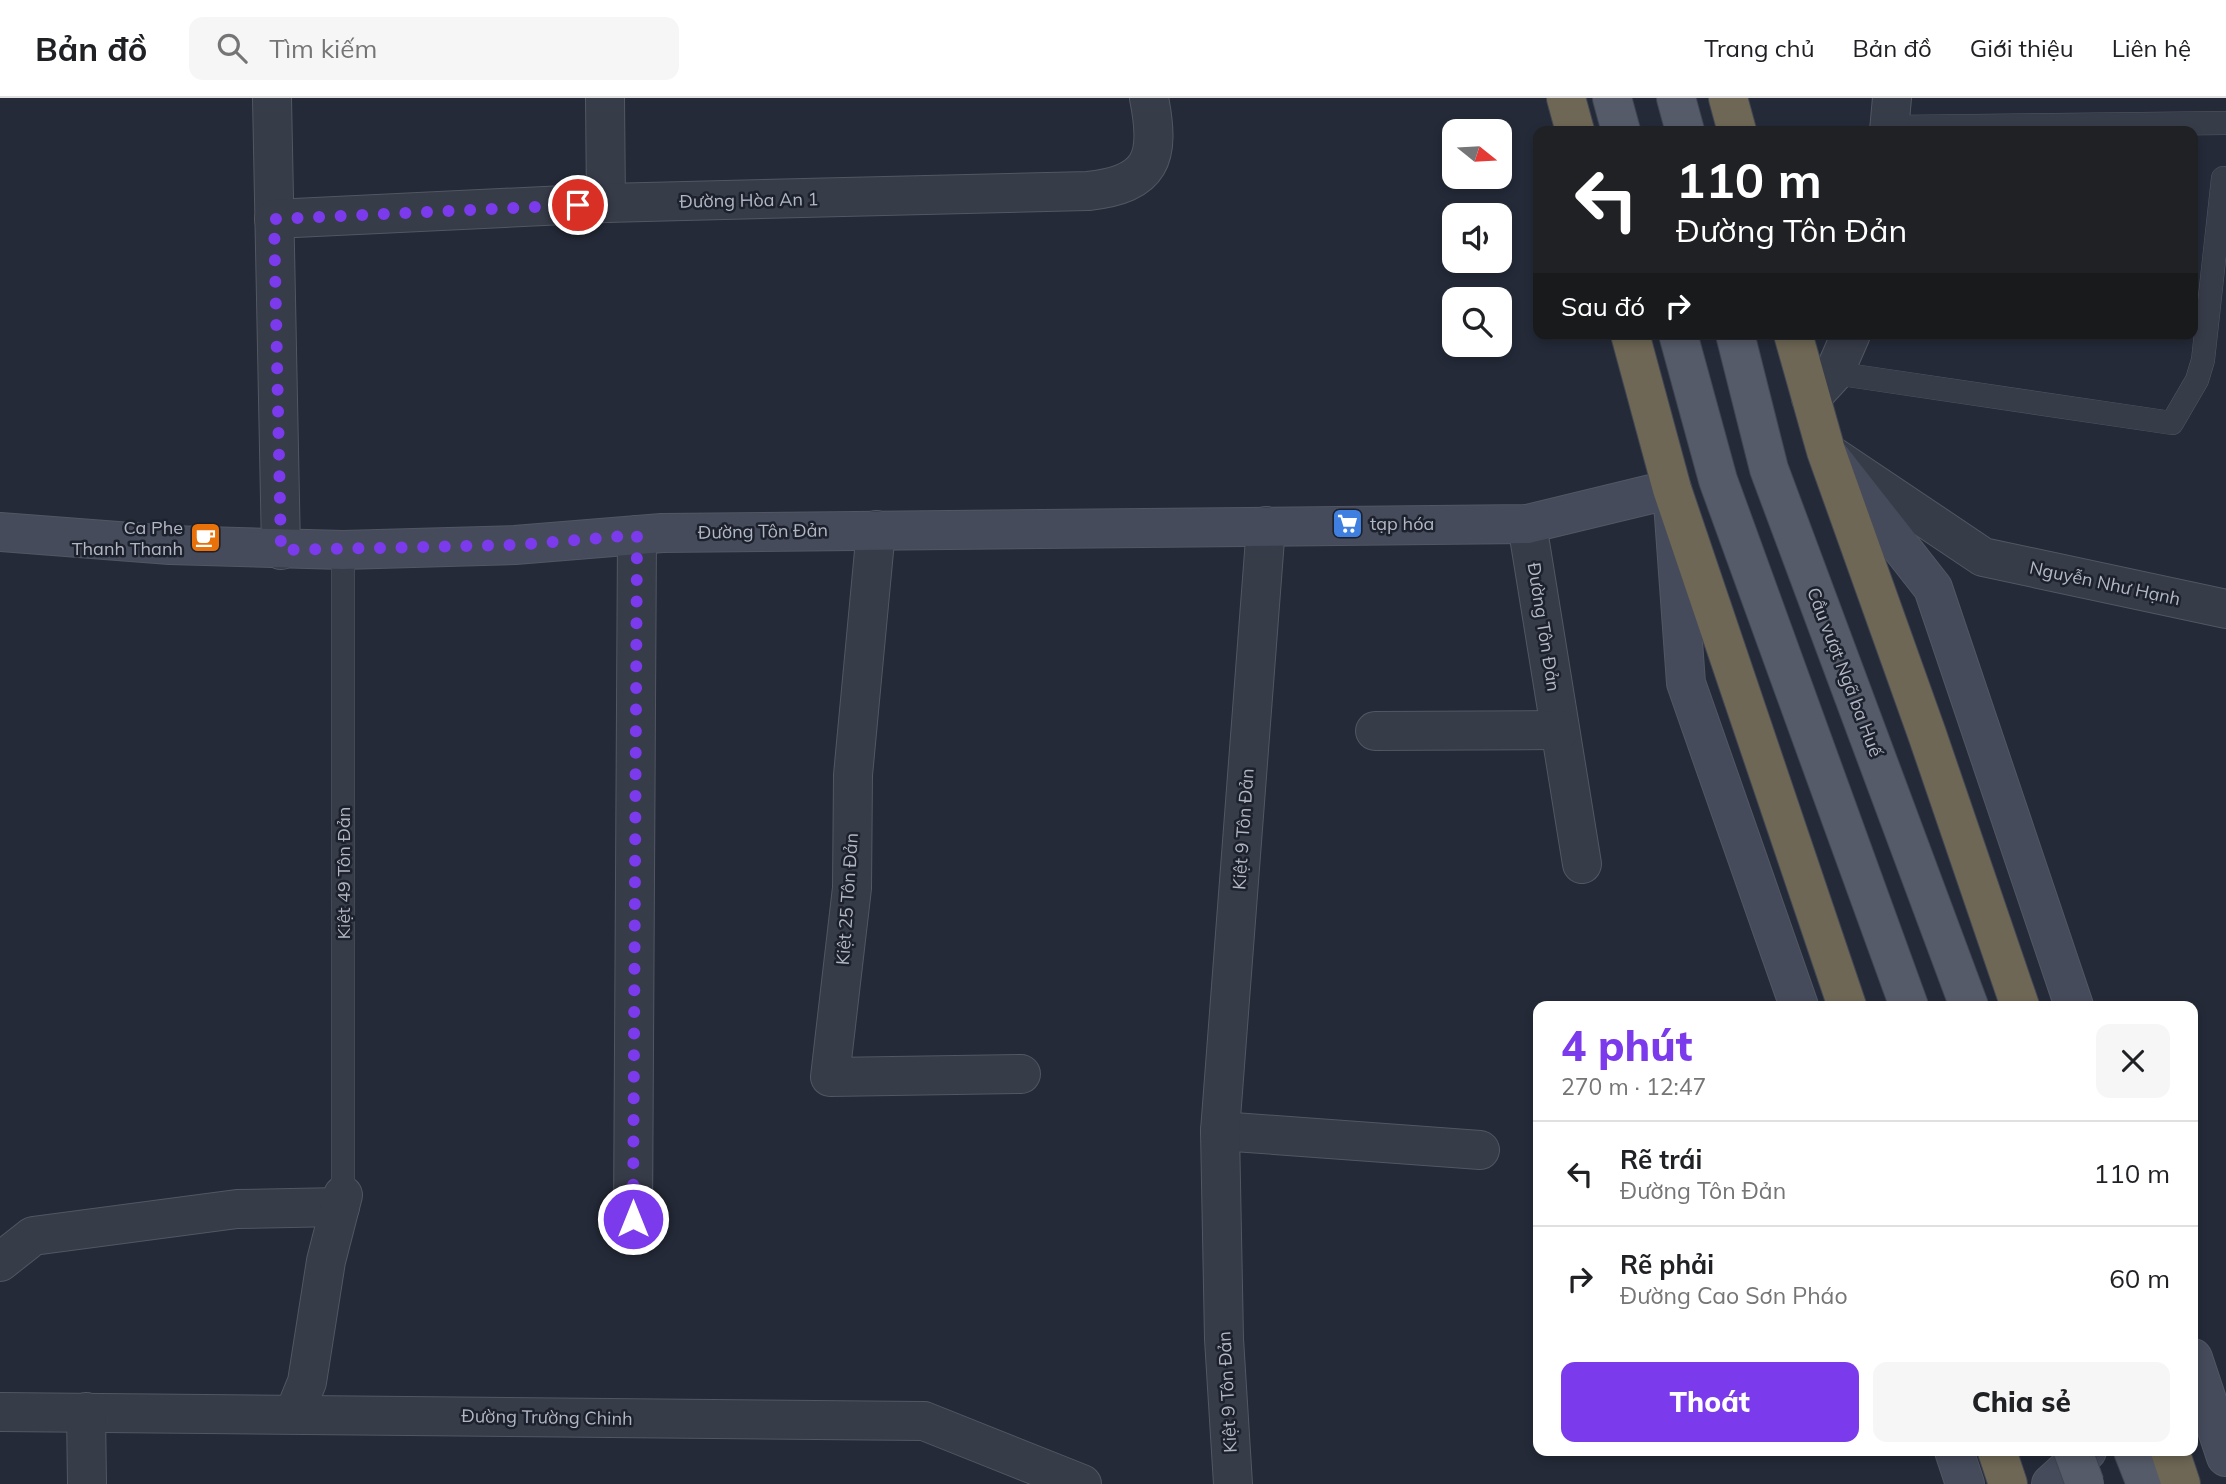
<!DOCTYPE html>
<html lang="vi">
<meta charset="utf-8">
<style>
:root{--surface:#fff;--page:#f6f6f6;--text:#202124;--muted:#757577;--line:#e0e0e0;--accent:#7c3aed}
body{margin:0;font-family:Mulish,sans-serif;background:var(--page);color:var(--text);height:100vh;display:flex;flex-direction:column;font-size:26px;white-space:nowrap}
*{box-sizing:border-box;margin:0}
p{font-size:23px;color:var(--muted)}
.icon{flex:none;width:38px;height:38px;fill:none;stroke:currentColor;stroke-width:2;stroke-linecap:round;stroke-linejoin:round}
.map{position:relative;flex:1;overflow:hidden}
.sheet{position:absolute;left:1533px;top:903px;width:665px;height:455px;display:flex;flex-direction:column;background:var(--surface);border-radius:14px;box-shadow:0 4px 10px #0003}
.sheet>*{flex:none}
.top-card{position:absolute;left:1533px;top:28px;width:665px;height:214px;border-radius:14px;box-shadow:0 4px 10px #0003;background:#202124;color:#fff;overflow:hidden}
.needle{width:46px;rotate:108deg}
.tools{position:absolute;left:1442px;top:21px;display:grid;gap:14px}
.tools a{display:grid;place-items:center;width:70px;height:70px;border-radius:14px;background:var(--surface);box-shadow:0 4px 10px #0003;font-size:35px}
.pin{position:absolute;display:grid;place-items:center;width:60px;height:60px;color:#fff;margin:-30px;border:4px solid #fff;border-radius:50%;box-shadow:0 2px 7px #0007}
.me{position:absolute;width:77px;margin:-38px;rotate:0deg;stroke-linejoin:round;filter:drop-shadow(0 0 5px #0008)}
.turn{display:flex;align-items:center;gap:24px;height:147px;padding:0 28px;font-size:32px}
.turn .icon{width:91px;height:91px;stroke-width:2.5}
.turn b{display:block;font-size:49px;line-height:60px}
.then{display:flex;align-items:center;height:66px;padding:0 28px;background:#0003;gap:14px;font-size:26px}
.round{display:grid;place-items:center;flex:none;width:74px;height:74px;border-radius:14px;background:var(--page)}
.headline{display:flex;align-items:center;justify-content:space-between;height:119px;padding:0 28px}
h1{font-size:42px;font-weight:800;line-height:52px;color:var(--accent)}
.cta{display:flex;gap:14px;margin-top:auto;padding:14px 28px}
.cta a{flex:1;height:80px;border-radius:14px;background:var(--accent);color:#fff;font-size:28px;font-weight:800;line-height:80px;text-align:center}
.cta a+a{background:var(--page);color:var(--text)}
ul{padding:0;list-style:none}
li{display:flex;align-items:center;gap:21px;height:105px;padding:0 28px;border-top:2px solid var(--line)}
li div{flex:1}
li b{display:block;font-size:26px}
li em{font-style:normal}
header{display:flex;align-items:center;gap:42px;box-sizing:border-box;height:98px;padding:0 35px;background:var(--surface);border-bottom:2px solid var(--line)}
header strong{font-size:33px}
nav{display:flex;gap:38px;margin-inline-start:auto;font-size:24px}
.search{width:490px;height:63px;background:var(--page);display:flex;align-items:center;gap:18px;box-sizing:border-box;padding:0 24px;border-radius:14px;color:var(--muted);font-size:26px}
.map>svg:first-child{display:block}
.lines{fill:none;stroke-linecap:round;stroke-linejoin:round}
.lane-casing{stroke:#525763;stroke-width:24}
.street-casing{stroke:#525763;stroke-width:40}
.secondary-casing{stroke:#525763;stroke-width:40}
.primary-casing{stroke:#404552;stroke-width:40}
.highway-casing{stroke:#424753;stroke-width:40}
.lane{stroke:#373c49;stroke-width:23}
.street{stroke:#373c49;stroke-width:38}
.secondary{stroke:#464b5b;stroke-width:38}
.primary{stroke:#555b69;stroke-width:38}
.highway{stroke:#6e6755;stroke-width:38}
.primary-bridge-casing{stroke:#404552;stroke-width:40;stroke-linecap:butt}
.primary-bridge{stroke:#555b69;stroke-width:38}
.route{stroke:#7c3aed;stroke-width:12;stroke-dasharray:0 21.6}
.labels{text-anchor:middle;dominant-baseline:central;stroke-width:5;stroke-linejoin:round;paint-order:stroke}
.street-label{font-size:18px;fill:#b2b7c5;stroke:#1c212d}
.poi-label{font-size:18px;fill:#b2b7c5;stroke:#1c212d;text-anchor:start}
</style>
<header>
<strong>Bản đồ</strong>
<div class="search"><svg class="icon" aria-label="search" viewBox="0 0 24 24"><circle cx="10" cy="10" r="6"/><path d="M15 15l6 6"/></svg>Tìm kiếm</div>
<nav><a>Trang chủ</a><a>Bản đồ</a><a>Giới thiệu</a><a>Liên hệ</a></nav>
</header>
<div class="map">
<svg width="2226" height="1386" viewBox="0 0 2226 1386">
<rect width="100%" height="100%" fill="#242a38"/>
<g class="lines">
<defs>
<g id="lane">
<path d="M1890,29L2226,25"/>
<path d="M1834,275L2172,325L2197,282L2203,262L2223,80"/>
<path d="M343,452V1097"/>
</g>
<g id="street">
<path d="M272,0L281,452"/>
<path d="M605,0L606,105"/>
<path d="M1889,33L1892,0"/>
<path d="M274,121L606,105L1088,93C1152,86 1161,60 1149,0"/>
<path d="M1811,300L1834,275L1851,236"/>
<path d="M1834,359L1983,459L2226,511"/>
<path d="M1527,426L1582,766"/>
<path d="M876,432L853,677L852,790L830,979L1021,976"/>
<path d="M1375,633L1560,632"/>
<path d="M1220,1033L1480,1052"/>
<path d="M633,1121L637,437"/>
<path d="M0,1164L33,1138L237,1111L340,1109"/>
<path d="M0,1314L924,1323L1082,1386"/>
<path d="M86,1314L87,1386"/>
<path d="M294,1316L307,1284L326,1163L343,1097"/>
<path d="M1233,1386L1224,1241L1220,1033L1266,428"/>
</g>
<g id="secondary">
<path d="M1831,360L1933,490L2074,908"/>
<path d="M0,434L170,447L343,452L515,447L662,435L1527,426L1672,391L1686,585L1799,908"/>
<path d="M2193,1260L2226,1359"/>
<path d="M1954,1353L1965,1386"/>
<path d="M2051,1386L2087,1353"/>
</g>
<g id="primary">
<path d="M1612,0L1621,33"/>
<path d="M1676,0L1685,33"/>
<path d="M1678,236L1718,382L1909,908"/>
<path d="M1735,236L1769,371L1969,908"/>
<path d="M2133,1353L2146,1386"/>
</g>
<g id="highway">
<path d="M1566,0L1575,33"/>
<path d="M1728,0L1737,33"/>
<path d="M1630,236L1672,391L1847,908"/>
<path d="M1793,236L1826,353L1927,636L2020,908"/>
<path d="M1997,1353L2008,1386"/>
<path d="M2170,1353L2181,1386"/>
</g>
</defs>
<use href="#lane" class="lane-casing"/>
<use href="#street" class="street-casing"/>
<use href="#secondary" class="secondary-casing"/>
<use href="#primary" class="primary-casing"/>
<use href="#highway" class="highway-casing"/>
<use href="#lane" class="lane"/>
<use href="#street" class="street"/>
<use href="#secondary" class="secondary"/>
<use href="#primary" class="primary"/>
<use href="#highway" class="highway"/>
<defs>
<path id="primary-bridge" d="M2073,1353L2085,1386"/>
</defs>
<use href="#primary-bridge" class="primary-bridge-casing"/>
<use href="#primary-bridge" class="primary-bridge"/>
</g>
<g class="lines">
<path class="route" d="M578,107L274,121L281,452L515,447L637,437L633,1121"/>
</g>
<defs>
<symbol id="supermarket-square" viewBox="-11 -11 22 22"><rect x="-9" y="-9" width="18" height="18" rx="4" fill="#3f7fe0" stroke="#1c212d"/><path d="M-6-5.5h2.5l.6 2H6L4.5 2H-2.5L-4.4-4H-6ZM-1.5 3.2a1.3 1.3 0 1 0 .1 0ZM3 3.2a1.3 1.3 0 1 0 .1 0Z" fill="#fff"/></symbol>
<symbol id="cafe-square" viewBox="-11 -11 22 22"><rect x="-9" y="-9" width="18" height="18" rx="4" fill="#e8710a" stroke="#1c212d"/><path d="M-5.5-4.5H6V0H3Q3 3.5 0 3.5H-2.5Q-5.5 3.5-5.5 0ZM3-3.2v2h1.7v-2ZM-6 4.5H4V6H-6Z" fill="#fff"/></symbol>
</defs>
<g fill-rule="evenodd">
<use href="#supermarket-square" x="1330" y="408" width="35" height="35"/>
<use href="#cafe-square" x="188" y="422" width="35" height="35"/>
</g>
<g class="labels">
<g class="street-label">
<text transform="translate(749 102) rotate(-1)">Đường Hòa An 1</text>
<text transform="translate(763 433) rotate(-1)">Đường Tôn Đản</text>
<text transform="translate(2105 485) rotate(12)">Nguyễn Như Hạnh</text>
<text transform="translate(1544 529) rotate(81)">Đường Tôn Đản</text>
<text transform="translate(1845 574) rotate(69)">Cầu vượt Ngã ba Huế</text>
<text transform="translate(1243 731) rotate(-86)">Kiệt 9 Tôn Đản</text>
<text transform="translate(343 775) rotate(-90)">Kiệt 49 Tôn Đản</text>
<text transform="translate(847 801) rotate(-86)">Kiệt 25 Tôn Đản</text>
<text transform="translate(1227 1294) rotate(-93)">Kiệt 9 Tôn Đản</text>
<text transform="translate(547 1319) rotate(1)">Đường Trường Chinh</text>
</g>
<g class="poi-label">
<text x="1370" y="425">tạp hóa</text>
<text x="183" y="429" text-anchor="end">Ca Phe<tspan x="183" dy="21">Thanh Thanh</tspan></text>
</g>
</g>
</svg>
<div class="tools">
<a><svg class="needle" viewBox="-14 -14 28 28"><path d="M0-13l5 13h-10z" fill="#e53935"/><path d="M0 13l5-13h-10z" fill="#757577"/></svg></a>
<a><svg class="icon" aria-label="sound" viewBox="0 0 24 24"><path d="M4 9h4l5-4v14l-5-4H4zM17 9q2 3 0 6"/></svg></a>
<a><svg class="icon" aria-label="search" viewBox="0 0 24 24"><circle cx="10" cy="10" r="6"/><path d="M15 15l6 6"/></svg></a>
</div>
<div class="pin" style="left:578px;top:107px;background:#d93025"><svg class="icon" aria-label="arrive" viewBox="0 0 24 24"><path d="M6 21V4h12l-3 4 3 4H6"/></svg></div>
<svg class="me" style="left:633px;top:1121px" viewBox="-20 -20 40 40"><circle r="17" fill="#7c3aed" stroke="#fff" stroke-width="3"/><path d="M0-11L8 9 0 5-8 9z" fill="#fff"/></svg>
<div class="top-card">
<div class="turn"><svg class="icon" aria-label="left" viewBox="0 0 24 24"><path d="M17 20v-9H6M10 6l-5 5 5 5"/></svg><div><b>110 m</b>Đường Tôn Đản</div></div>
<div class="then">Sau đó<svg class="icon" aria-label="right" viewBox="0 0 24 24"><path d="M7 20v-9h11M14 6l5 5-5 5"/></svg></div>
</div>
<section class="sheet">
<div class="headline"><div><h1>4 phút</h1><p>270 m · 12:47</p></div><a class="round"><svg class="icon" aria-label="close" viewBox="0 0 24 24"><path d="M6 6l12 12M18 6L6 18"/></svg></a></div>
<ul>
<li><svg class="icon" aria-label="left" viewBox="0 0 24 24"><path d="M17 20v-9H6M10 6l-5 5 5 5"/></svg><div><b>Rẽ trái</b><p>Đường Tôn Đản</p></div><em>110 m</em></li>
<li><svg class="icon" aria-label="right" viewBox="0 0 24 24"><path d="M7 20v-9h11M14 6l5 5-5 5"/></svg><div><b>Rẽ phải</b><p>Đường Cao Sơn Pháo</p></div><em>60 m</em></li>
</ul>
<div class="cta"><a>Thoát</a><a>Chia sẻ</a></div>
</section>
</div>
